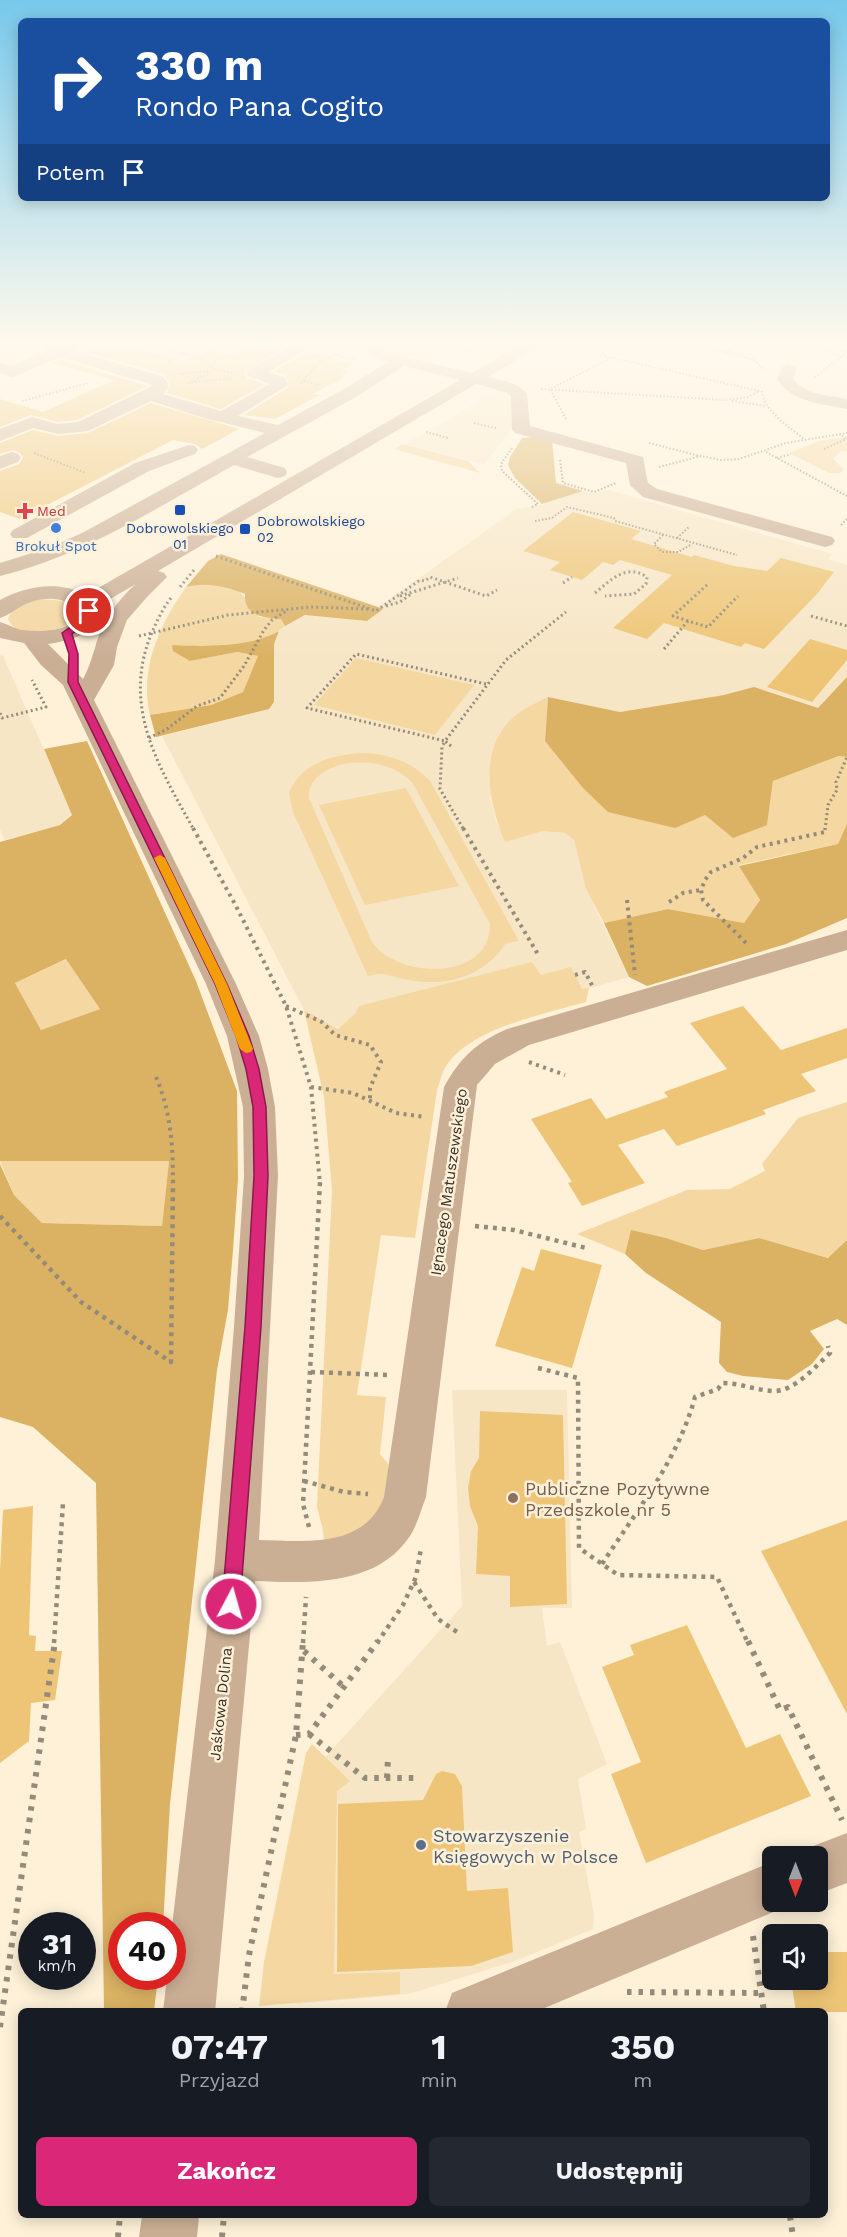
<!DOCTYPE html>
<html lang="pl">
<meta charset="utf-8">
<style>
:root{--surface:#171b24;--page:#242831;--text:#f1f3f6;--muted:#9ea1a6;--accent:#db2777}
body{margin:0;font-family:"Work Sans",sans-serif;background:var(--page);color:var(--text);height:100vh;display:flex;flex-direction:column;font-size:22px;white-space:nowrap}
*{box-sizing:border-box;margin:0}
p{font-size:20px;color:var(--muted)}
.icon{flex:none;width:33px;height:33px;fill:none;stroke:currentColor;stroke-width:2;stroke-linecap:round;stroke-linejoin:round}
.map{position:relative;flex:1;overflow:hidden}
.sheet{position:absolute;left:18px;top:2008px;width:810px;height:210px;display:flex;flex-direction:column;background:var(--surface);border-radius:9px;box-shadow:0 3px 15px #0003}
.sheet>*{flex:none}
.guide{position:absolute;left:18px;top:18px;width:812px;height:183px;border-radius:9px;box-shadow:0 3px 15px #0003;background:#1a4fa0;color:#fff;overflow:hidden}
.needle{width:39px;rotate:180deg}
.fabs{position:absolute;left:762px;top:1846px;display:grid;gap:12px}
.fabs a{display:grid;place-items:center;width:66px;height:66px;border-radius:9px;background:var(--surface);box-shadow:0 3px 15px #0003;font-size:30px}
.speed{position:absolute;left:18px;top:1912px;display:flex;gap:12px;font-size:30px;font-weight:700;text-align:center}
.speed>*{display:grid;place-content:center;width:78px;height:78px;border-radius:50%;background:var(--surface);box-shadow:0 3px 15px #0003;line-height:1}
.speed small{font-size:15px;font-weight:400}
.speed .limit{border:9px solid #d22;background:#fff;color:#111}
.pin{position:absolute;display:grid;place-items:center;width:51px;height:51px;color:#fff;margin:-26px;border:3px solid #fff;border-radius:50%;box-shadow:0 2px 6px #0007}
.me{position:absolute;width:66px;margin:-33px;rotate:6deg;stroke-linejoin:round;filter:drop-shadow(0 0 4px #0008)}
.turn{display:flex;align-items:center;gap:21px;height:126px;padding:0 18px;font-size:27px}
.turn .icon{width:78px;height:78px;stroke-width:2.5}
.turn b{display:block;font-size:42px;line-height:51px}
.then{display:flex;align-items:center;height:57px;padding:0 18px;background:#0003;gap:12px;font-size:22px}
.eta{display:flex;justify-content:space-evenly;align-items:center;height:102px;text-align:center}
.eta b{font-size:36px;font-weight:700;line-height:42px}
.button{display:flex;gap:12px;margin-top:auto;padding:12px 18px}
.button a{flex:1;height:69px;border-radius:9px;background:var(--accent);color:#fff;font-size:24px;font-weight:700;line-height:69px;text-align:center}
.button a+a{background:var(--page);color:var(--text)}
.map>svg:first-child{display:block}
.built{fill:#f7e6c6}
.green{fill:#f4d7a1;fill-rule:evenodd}
.forest{fill:#dbb264;fill-rule:evenodd}
.building{fill:#eec576}
.lines{fill:none;stroke-linecap:round;stroke-linejoin:round}
.path-far4{stroke:#948b7a;stroke-width:2;stroke-dasharray:1.5 2;stroke-linecap:butt}
.path-far3{stroke:#948b7a;stroke-width:3;stroke-dasharray:2 3;stroke-linecap:butt}
.path-far2{stroke:#948b7a;stroke-width:4;stroke-dasharray:3 4.5;stroke-linecap:butt}
.path-far1{stroke:#948b7a;stroke-width:4.5;stroke-dasharray:4 5;stroke-linecap:butt}
.path{stroke:#948b7a;stroke-width:6;stroke-dasharray:4.5 7;stroke-linecap:butt}
.minor{fill:#cbaf95;fill-rule:evenodd}
.route{fill:#db2777;stroke:#8e194d;stroke-width:1.5}
.slow{fill:#f59e0b}
.transit-dot{fill:#1a4fb4;stroke:#fef1d8;stroke-width:2}
.health-dot{fill:#e0444e;stroke:#fef1d8;stroke-width:2}
.shop-dot{fill:#3f7fe0;stroke:#fef1d8;stroke-width:2}
.education-dot{fill:#8d6e63;stroke:#fef1d8;stroke-width:2}
.service-dot{fill:#5c6f8a;stroke:#fef1d8;stroke-width:2}
.labels{text-anchor:middle;dominant-baseline:central;stroke-width:5;stroke-linejoin:round;paint-order:stroke}
.far-health-label{font-size:14px;fill:#be3a42;stroke:#fef1d8;text-anchor:start}
.far-transit-label{font-size:14px;fill:#164399;stroke:#fef1d8;text-anchor:start}
.far-shop-label{font-size:14px;fill:#366cbe;stroke:#fef1d8}
.street-label{font-size:15px;fill:#352f26;stroke:#fef1d8}
.near-education-label{font-size:18px;fill:#785e54;stroke:#fef1d8;text-anchor:start}
.near-service-label{font-size:18px;fill:#4e5e75;stroke:#fef1d8;text-anchor:start}
</style>
<div class="map">
<svg width="847" height="2237" viewBox="0 0 847 2237">
<rect width="100%" height="100%" fill="#fef1d8"/>
<g class="built">
<path d="M499,389L513,397L515,420L511,430L484,464L406,444Z"/>
<path d="M608,490L832,554L828,559L847,565V712L819,719L724,695L620,712L548,697L490,797L496,820L505,842L543,831L565,833L574,840L586,889L629,977L551,999L364,1042L304,1010L162,736L269,709L274,702V644L279,631L288,623L305,615L364,621L383,608L378,607L517,509L541,505L583,491L594,494Z"/>
<path d="M0,655L3,656L72,814L60,825L5,840L0,829Z"/>
<path d="M452,1390H567L572,1608H542L547,1646L560,1642L607,1764L578,1779L586,1829L579,1832L594,1915L593,1929L515,1961L409,1994L297,2004L309,1775L462,1606Z"/>
</g>
<g class="green">
<path d="M847,437V451H841L833,458L844,470L840,473H829L789,453L819,441Z"/>
<path d="M403,444L468,461L480,473L394,449Z"/>
<path d="M204,583C238,588 241,588 259,617L281,619L285,626C261,648 204,646 173,645L190,661L237,652L258,656L243,692L211,705L150,715C139,669 160,624 186,587Z"/>
<path d="M40,599L66,601L76,607L78,615C67,633 16,642 8,619C13,605 27,603 40,599Z"/>
<path d="M356,658L474,685L435,735L314,705Z"/>
<path d="M548,697L545,741L705,815L733,837L767,825L773,781L840,756L847,757V824L838,844L739,865L760,900L744,923L668,909L604,923L586,889L574,840L565,833L543,831L505,842C487,800 476,740 523,710C531,705 540,701 548,697Z"/>
<path d="M366,753C392,755 412,762 430,781L519,941L506,943C483,978 444,988 404,979C387,976 386,971 368,976L293,812L289,793C301,762 335,754 366,753ZM348,763C373,761 393,764 412,782L490,924C491,981 398,980 372,942L309,798C308,776 330,767 348,763Z"/>
<path d="M406,788L459,886L365,905L319,805Z"/>
<path d="M67,959L100,1009L41,1030L15,983Z"/>
<path d="M532,962L541,975L571,967L582,989L589,988L586,1002C545,1014 468,1028 445,1068C441,1074 440,1083 437,1090L415,1238L381,1235L357,1395L386,1397L380,1454L389,1465L384,1504L362,1530L324,1541L323,1530L317,1507L332,1190L324,1097L304,1010L338,1029L355,1014L359,1006Z"/>
<path d="M847,1102V1240L829,1258L759,1238L703,1250L666,1238L631,1231L625,1254L577,1234L687,1190L730,1189L765,1171L762,1164L798,1118Z"/>
<path d="M0,1161H169L162,1226L42,1223L14,1195Z"/>
<path d="M312,1744L350,1781L337,1791L334,1974L400,1972V1994L259,2006L264,1962L306,1753Z"/>
</g>
<g class="forest">
<path d="M534,437L552,440L556,483L583,491L542,504L515,478L508,465L510,457L522,438Z"/>
<path d="M221,554L378,607L383,609L367,621L305,615L285,626L281,619C263,618 244,616 245,594C224,586 208,582 186,587L208,561Z"/>
<path d="M279,631L274,644V702L269,709L156,737L150,715L211,705L243,692L258,656L237,652L190,661L173,651L172,645C206,646 249,648 279,631Z"/>
<path d="M847,677V757L839,756L773,781L767,825L733,838L705,815L675,828L608,812L583,788L545,741L548,697L620,712L724,695L754,687L818,708Z"/>
<path d="M87,741L196,981L237,1091L238,1179L233,1250L228,1310L217,1370L170,1804L163,1926H122V1977H158L154,2011H104L96,1483L33,1427L0,1417V1164L14,1195L42,1223L162,1226L169,1161H0V842L60,825L72,815L44,749ZM66,959L100,1009L41,1030L15,983Z"/>
<path d="M847,824V918L786,944L647,986L629,977L604,923L668,909L744,923L760,900L739,866L838,844Z"/>
<path d="M631,1230L666,1238L703,1250L759,1238L828,1258L847,1240V1325L837,1319L810,1331L824,1349L812,1364L788,1380L743,1376L727,1372L719,1363L721,1322L646,1273L625,1254Z"/>
</g>
<g class="building">
<path d="M97,345H124L185,361L209,350L229,355L255,345L287,346L244,372L247,378L265,384L221,409L167,393L170,383L163,374L82,351Z"/>
<path d="M308,352L354,364L342,370L349,372L341,376L344,377L313,394L320,395L275,419L244,415L289,387L286,376L274,371Z"/>
<path d="M61,360L148,386L77,420L58,422L31,415L0,427V399L43,412L114,380L51,363Z"/>
<path d="M151,403L239,429L202,449L195,444L173,440L20,519L0,512V471L19,464L23,458L20,453L13,450L0,454V443L33,430L58,436L88,433Z"/>
<path d="M573,512L641,531L631,539L692,557L694,555L734,566L767,571L781,558L834,572L817,594L764,649L745,643L741,647L664,623L647,639L613,628L672,575L620,560L613,565L603,562L582,580L550,570L560,562L523,551Z"/>
<path d="M810,639L847,650V660L812,702L767,687Z"/>
<path d="M743,1006L781,1050L847,1028V1058L801,1074L816,1091L763,1110L766,1114L677,1146L664,1129L618,1145L645,1183L582,1206L568,1183L572,1182L531,1119L591,1098L606,1119L668,1097L664,1092L727,1069L690,1023Z"/>
<path d="M541,1249L602,1265L572,1368L495,1346L522,1267L534,1271Z"/>
<path d="M480,1411L563,1415L567,1604L510,1607V1576L476,1574L478,1526L470,1506L468,1488L471,1471L479,1458Z"/>
<path d="M33,1506L29,1635L36,1636L35,1651H62L55,1700L31,1703L29,1741L0,1763V1571L3,1510Z"/>
<path d="M847,1520V1714L761,1551Z"/>
<path d="M687,1625L746,1748L780,1734L811,1796L646,1863L611,1774L641,1762L602,1667L634,1655L630,1645Z"/>
<path d="M442,1771L455,1774L462,1786L467,1891L508,1888L513,1952L471,1966L337,1972L338,1804L423,1800L436,1774Z"/>
<path d="M818,1952H847V2012H796L791,1980H818Z"/>
</g>
<g class="lines">
<g class="path-far4">
<path d="M149,344L195,357L217,370L233,373"/>
<path d="M615,344L599,355L759,391"/>
<path d="M693,344L754,360"/>
<path d="M750,344L748,347L754,360L764,370"/>
<path d="M807,344L841,356"/>
<path d="M833,344L844,354"/>
<path d="M179,349L198,344"/>
<path d="M722,351L751,355"/>
<path d="M729,351L739,344"/>
<path d="M847,351L842,356L847,358"/>
<path d="M463,354L481,344"/>
<path d="M168,361L183,354"/>
<path d="M212,367L215,360"/>
<path d="M179,374L217,370"/>
<path d="M815,377L842,356"/>
<path d="M304,381L320,385"/>
<path d="M191,382L211,373"/>
<path d="M188,383L233,378"/>
<path d="M301,383L319,362L334,355L356,360"/>
<path d="M541,389L725,400L747,397L760,391"/>
<path d="M762,391C763,411 790,427 804,439"/>
<path d="M22,401L89,383"/>
<path d="M732,401L766,406"/>
<path d="M566,419L550,389L611,358"/>
<path d="M474,423L496,428"/>
<path d="M426,432L448,438"/>
<path d="M649,443L700,456"/>
<path d="M512,448L501,464L502,471L538,504L532,507"/>
<path d="M824,449L846,439L840,434"/>
<path d="M766,452L847,496"/>
<path d="M34,453L86,473"/>
<path d="M777,458L791,454"/>
<path d="M560,460L563,483L594,492L616,483"/>
<path d="M659,467L701,456L721,460L739,459L786,443L847,433"/>
<path d="M535,521L552,518L567,507L614,518L615,521L737,555"/>
<path d="M841,525L847,519"/>
<path d="M663,535L654,544L662,552H678L692,544"/>
<path d="M677,538L689,527"/>
</g>
<g class="path-far3">
<path d="M216,556L376,611L420,580L425,581L430,577L486,596L497,590"/>
<path d="M563,583L572,577"/>
<path d="M180,587L194,570"/>
<path d="M595,593C611,580 626,563 647,577L646,584L634,594L605,596"/>
<path d="M400,596L458,578"/>
<path d="M171,598C163,608 158,619 153,630C120,705 158,765 194,830"/>
<path d="M386,606L400,602L411,594"/>
<path d="M811,616L847,626"/>
<path d="M688,621L673,616L708,584"/>
<path d="M139,636L228,615L312,607L368,609"/>
<path d="M664,649L688,621L708,627L738,596"/>
<path d="M486,684L356,654L307,708L445,741L506,660L566,612"/>
<path d="M0,713L2,718L46,707L32,680"/>
<path d="M149,738L167,729L197,706L220,698L244,666L264,630L272,620L288,610"/>
<path d="M451,746L445,741L442,747L440,789L464,830"/>
<path d="M825,830L828,805L837,790L836,782L847,757"/>
</g>
<g class="path-far2">
<path d="M193,828L236,906L286,1006L311,1087L320,1184"/>
<path d="M463,828L539,956"/>
<path d="M627,900L635,975"/>
<path d="M669,902L683,893L701,890"/>
<path d="M746,943L703,900L701,890L705,880L711,872L743,858L757,847L825,832V828"/>
<path d="M575,975L585,972L594,989"/>
<path d="M286,1006L322,1022L335,1035L370,1045L381,1062L370,1088V1100"/>
<path d="M529,1062L565,1075"/>
<path d="M156,1077C171,1112 173,1146 173,1184"/>
<path d="M311,1087L353,1093L396,1113L425,1117"/>
</g>
<g class="path-far1">
<path d="M0,1216L81,1302L171,1362L173,1182"/>
<path d="M475,1226L514,1230L586,1248"/>
<path d="M538,1368L578,1378L579,1548L618,1575L717,1577L748,1643"/>
<path d="M311,1372L388,1375"/>
<path d="M304,1481L344,1492L368,1494"/>
<path d="M309,1527L303,1504L320,1182"/>
<path d="M602,1564C637,1510 678,1460 695,1397L718,1389L722,1383C740,1383 755,1390 773,1391C794,1392 816,1366 830,1353L828,1346"/>
<path d="M414,1582L438,1619L457,1632"/>
<path d="M54,1643L63,1503"/>
<path d="M303,1643L306,1597"/>
<path d="M377,1643L403,1605L416,1577L421,1548"/>
</g>
<g class="path">
<path d="M748,1641L780,1710L788,1707L842,1820"/>
<path d="M304,1651L345,1688"/>
<path d="M309,1734L365,1778H414"/>
<path d="M296,1735L309,1734L378,1641"/>
<path d="M387,1778L388,1758"/>
<path d="M753,1936L764,2012"/>
<path d="M627,1992L761,1993"/>
<path d="M242,2012L249,1955L296,1735L303,1641"/>
<path d="M0,2027L55,1641"/>
<path d="M790,2216L793,2237"/>
<path d="M118,2237L120,2216"/>
<path d="M222,2237L224,2216"/>
</g>
<g class="minor">
<path d="M40,344H80L79,349L74,351L162,376L168,383V388L163,394L221,411L270,384L248,376L246,373L248,370L296,344H317L268,372L284,377L288,385L238,416L278,425L344,389L388,362C379,360 372,357 366,349L368,344H384L382,348L389,353L472,373L522,344H542L488,377C503,381 518,382 527,394L530,426L643,457L648,483L657,489L832,537L835,541L832,545L825,547L643,497L630,485L626,463L515,433L512,429L511,396L505,392L476,384L158,571L164,573L167,577L147,597L127,620L117,647L114,665L94,700L236,984L259,1036L268,1069L275,1107L278,1176L259,1540C305,1541 364,1549 384,1497L444,1087C460,1058 477,1042 507,1029L847,930V950L529,1045L495,1064L477,1085L426,1497C421,1510 417,1525 410,1536C376,1587 309,1583 255,1581L215,2012H163L167,1977H172V1926L215,1560L234,1327L244,1176L243,1107L227,1036L206,984L63,685L41,665L24,643L0,638V622C8,624 15,629 22,630C39,632 78,633 78,609C62,595 39,597 22,606C14,610 9,615 0,618V600C26,586 59,580 86,595L460,380L404,366L356,397L247,457L285,468L287,472L285,476L278,478L234,465C158,507 85,555 0,576V563L51,547L84,532L265,433L204,418L151,401L88,431L58,434L33,428L0,441V429L32,417L58,424L78,422L152,386L150,384L60,357L18,375L12,377L0,373V363L11,366L46,352ZM136,584C117,600 101,624 95,648C91,660 89,668 83,679L48,644C64,642 109,632 98,606Z"/>
<path d="M789,364L797,369L793,379C806,395 828,395 847,399V409C820,403 793,403 777,379L783,366Z"/>
<path d="M189,445L195,446L198,450L195,454L149,471L27,538H13L10,534L13,530L135,463Z"/>
<path d="M12,452L18,454L21,458L18,462L0,469V456Z"/>
<path d="M847,1833V1883L818,1894V1857H798L800,1851Z"/>
<path d="M772,1862V1902H791L790,1905L535,2012H445L452,1993Z"/>
<path d="M142,2216H199L197,2237H139Z"/>
</g>
</g>
<linearGradient id="sky" x2="0" y2="1"><stop stop-color="#77c8eb"/><stop offset="0.52" stop-color="#fff9ed"/><stop offset="1" stop-color="#fff9ed" stop-opacity="0"/></linearGradient>
<rect width="847" height="658" fill="url(#sky)"/>
<path class="route" d="M86,609L94,611L90,621L72,634L78,654V682L227,984L249,1036L259,1069L266,1107L268,1176L261,1327L240,1604L237,1610L231,1613L225,1610L222,1604L245,1327L254,1176L253,1107L246,1069L236,1036L215,984L68,682L69,654L62,633L83,618Z"/>
<path class="slow" d="M160,855L165,858L227,984L253,1049L251,1052L246,1053L240,1049L215,984L154,858Z"/>
<g class="transit-dot">
<rect x="174" y="504" width="12" height="12" rx="3"/>
<rect x="239" y="523" width="12" height="12" rx="3"/>
</g>
<path class="health-dot" d="M22 502h6v6h6v6h-6v6h-6v-6h-6v-6h6z"/>
<circle class="shop-dot" cx="56" cy="528" r="6"/>
<circle class="education-dot" cx="513" cy="1498" r="6"/>
<circle class="service-dot" cx="421" cy="1845" r="6"/>
<g class="labels">
<g class="far-health-label">
<text x="37" y="511">Med</text>
</g>
<g class="far-transit-label">
<text x="257" y="521">Dobrowolskiego<tspan x="257" dy="16">02</tspan></text>
<text x="180" y="528" text-anchor="middle">Dobrowolskiego<tspan x="180" dy="16">01</tspan></text>
</g>
<g class="far-shop-label">
<text x="56" y="546">Brokuł Spot</text>
</g>
<g class="street-label">
<text transform="translate(449 1182) rotate(-82)">Ignacego Matuszewskiego</text>
<text transform="translate(221 1704) rotate(-84)">Jaśkowa Dolina</text>
</g>
<g class="near-education-label">
<text x="525" y="1488">Publiczne Pozytywne<tspan x="525" dy="21">Przedszkole nr 5</tspan></text>
</g>
<g class="near-service-label">
<text x="433" y="1835">Stowarzyszenie<tspan x="433" dy="21">Księgowych w Polsce</tspan></text>
</g>
</g>
</svg>
<div class="fabs">
<a><svg class="needle" viewBox="-14 -14 28 28"><path d="M0-13l5 13h-10z" fill="#e53935"/><path d="M0 13l5-13h-10z" fill="#9ea1a6"/></svg></a>
<a><svg class="icon" aria-label="sound" viewBox="0 0 24 24"><path d="M4 9h4l5-4v14l-5-4H4zM17 9q2 3 0 6"/></svg></a>
</div>
<div class="speed"><div>31<small>km/h</small></div><div class="limit">40</div></div>
<div class="pin" style="left:89px;top:611px;background:#d93025"><svg class="icon" aria-label="arrive" viewBox="0 0 24 24"><path d="M6 21V4h12l-3 4 3 4H6"/></svg></div>
<svg class="me" style="left:231px;top:1604px" viewBox="-20 -20 40 40"><circle r="17" fill="#db2777" stroke="#fff" stroke-width="3"/><path d="M0-11L8 9 0 5-8 9z" fill="#fff"/></svg>
<div class="guide">
<div class="turn"><svg class="icon" aria-label="right" viewBox="0 0 24 24"><path d="M7 20v-9h11M14 6l5 5-5 5"/></svg><div><b>330 m</b>Rondo Pana Cogito</div></div>
<div class="then">Potem<svg class="icon" aria-label="arrive" viewBox="0 0 24 24"><path d="M6 21V4h12l-3 4 3 4H6"/></svg></div>
</div>
<section class="sheet">
<div class="eta">
<div><b>07:47</b><p>Przyjazd</p></div>
<div><b>1</b><p>min</p></div>
<div><b>350</b><p>m</p></div>
</div>
<div class="button"><a>Zakończ</a><a>Udostępnij</a></div>
</section>
</div>
